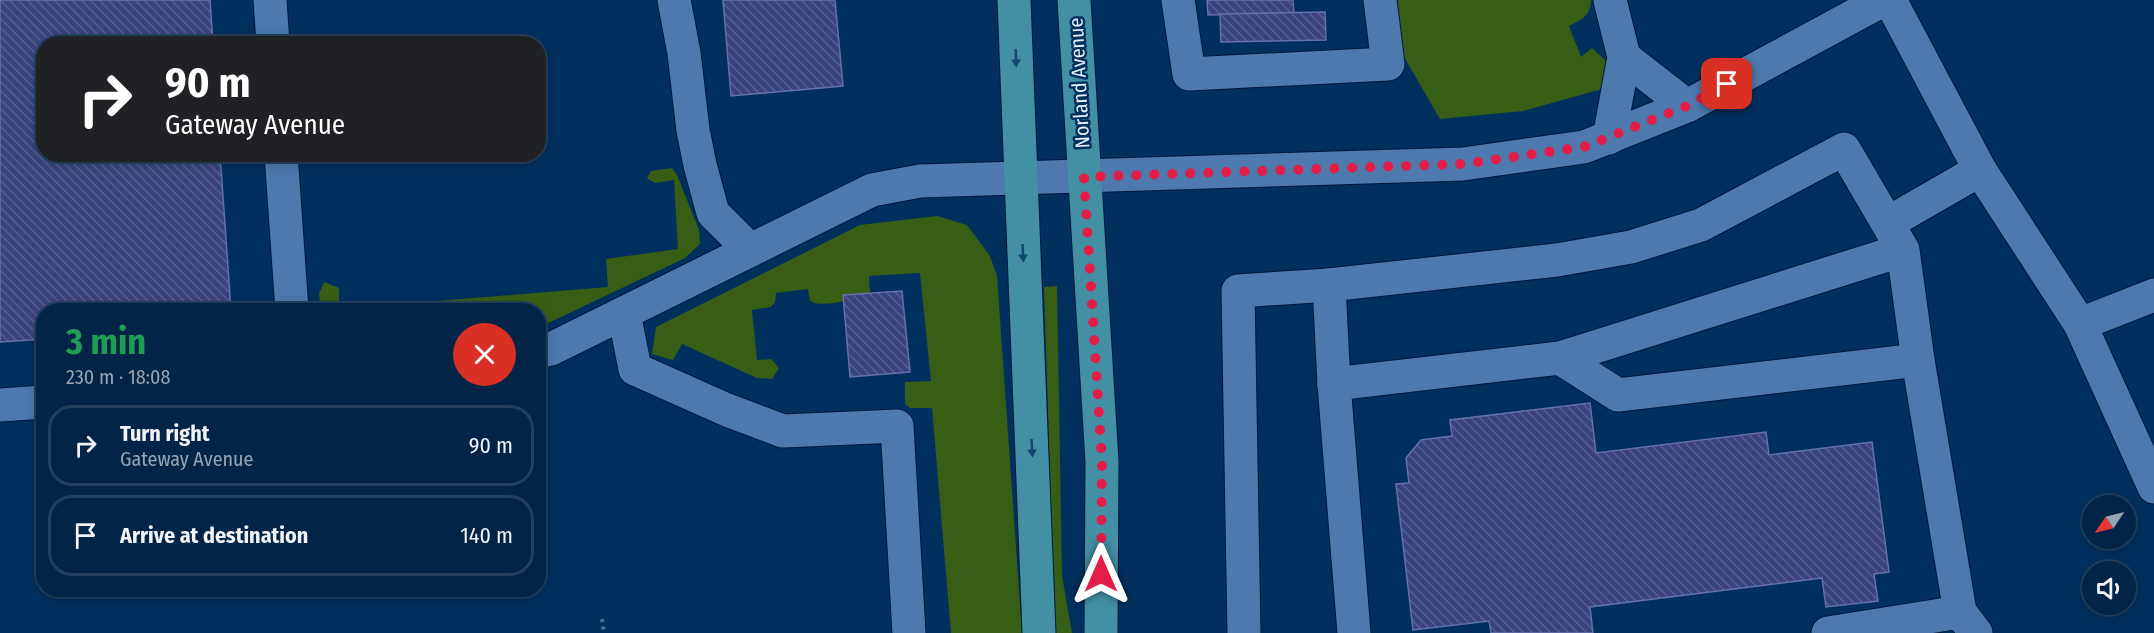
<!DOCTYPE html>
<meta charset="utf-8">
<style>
:root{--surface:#022446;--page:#103051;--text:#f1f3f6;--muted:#96a4b3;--line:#23415f}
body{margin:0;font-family:"Fira Sans Condensed",sans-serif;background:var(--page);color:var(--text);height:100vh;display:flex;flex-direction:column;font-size:22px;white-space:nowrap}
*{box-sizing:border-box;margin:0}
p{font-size:20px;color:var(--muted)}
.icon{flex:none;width:33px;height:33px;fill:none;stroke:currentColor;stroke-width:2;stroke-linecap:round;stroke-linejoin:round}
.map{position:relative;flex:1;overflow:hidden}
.details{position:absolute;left:36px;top:303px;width:510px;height:294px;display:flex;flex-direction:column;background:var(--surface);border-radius:24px;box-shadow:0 3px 15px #0003,0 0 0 2px var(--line)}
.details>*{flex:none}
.banner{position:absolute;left:36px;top:36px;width:510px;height:126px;border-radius:24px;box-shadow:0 3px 15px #0003,0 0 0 2px var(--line);background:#202124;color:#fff;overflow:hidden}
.needle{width:39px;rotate:235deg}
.tools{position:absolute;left:2082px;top:495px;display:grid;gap:12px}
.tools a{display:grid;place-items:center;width:54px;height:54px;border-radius:50%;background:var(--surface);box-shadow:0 3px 15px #0003,0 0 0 2px var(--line);font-size:30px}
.pin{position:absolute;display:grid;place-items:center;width:51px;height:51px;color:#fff;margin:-26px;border-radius:12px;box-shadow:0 3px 9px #0006}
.me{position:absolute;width:66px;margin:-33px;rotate:0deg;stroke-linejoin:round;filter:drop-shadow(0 0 4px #0008)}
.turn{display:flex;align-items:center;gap:21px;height:126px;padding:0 30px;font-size:27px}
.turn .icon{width:78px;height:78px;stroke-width:2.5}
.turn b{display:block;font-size:42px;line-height:51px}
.round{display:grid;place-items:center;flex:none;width:63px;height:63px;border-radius:32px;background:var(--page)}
.headline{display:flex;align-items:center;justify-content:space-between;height:102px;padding:0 30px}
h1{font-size:36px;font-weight:700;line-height:45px;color:#1e9e55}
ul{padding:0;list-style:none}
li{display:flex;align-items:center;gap:18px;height:81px;margin:0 12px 9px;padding:0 18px;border:3px solid var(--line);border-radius:24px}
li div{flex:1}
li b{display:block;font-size:22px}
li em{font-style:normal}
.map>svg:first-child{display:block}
.green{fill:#375e15}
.building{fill:url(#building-back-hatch);stroke:#6471ae;stroke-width:1.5}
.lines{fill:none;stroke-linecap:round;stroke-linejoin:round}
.minor-casing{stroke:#00173a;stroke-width:35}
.major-casing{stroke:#00173a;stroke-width:35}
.path{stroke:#4c6e91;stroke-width:4;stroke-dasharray:3 4.5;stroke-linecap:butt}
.minor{stroke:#4d79ad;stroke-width:33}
.major{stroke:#4390a4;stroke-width:33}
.oneway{fill:#124870}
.route{stroke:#e11d48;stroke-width:10;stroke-dasharray:0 18}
.labels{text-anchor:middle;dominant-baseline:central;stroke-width:5;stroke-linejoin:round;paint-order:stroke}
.street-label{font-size:20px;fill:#e7f1fc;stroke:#02305e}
</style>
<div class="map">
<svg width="2154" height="633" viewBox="0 0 2154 633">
<defs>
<pattern id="building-back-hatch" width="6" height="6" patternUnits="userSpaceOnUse" patternTransform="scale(1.5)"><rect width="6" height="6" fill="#3a447c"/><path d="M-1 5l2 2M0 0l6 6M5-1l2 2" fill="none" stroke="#565f90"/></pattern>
</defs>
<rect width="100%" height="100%" fill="#02305e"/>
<g class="green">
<path d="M1390,0H1591C1590,17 1582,19 1569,26L1581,57L1592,48L1607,62L1602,89L1523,111L1440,119L1393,38Z"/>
<path d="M672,168L677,175L699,230L700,244L685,258L540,327L538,310H321L319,294L324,282L339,288V309L608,287L606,259L678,249L674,180L655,183L647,178L651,171Z"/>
<path d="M937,216L967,225L990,256L997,276L1022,633H951L932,408H910L905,404V382L931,381L920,273L869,276L870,293C855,298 824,309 810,301L808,289L776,293L775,302L771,307L752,310L757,360L771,359L779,368L772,379L757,378L682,344L673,360L652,354L656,327L860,225Z"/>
<path d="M1057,286L1062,576L1072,633H1055L1044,287Z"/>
</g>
<g class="building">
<path d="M0,0H210L213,44H44V154H220L231,310H44V339L0,342Z"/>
<path d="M723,0H835L843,86L731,96Z"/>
<path d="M1207,0H1293L1294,13L1208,15Z"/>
<path d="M1325,12L1326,40L1221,42L1220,14Z"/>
<path d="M902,291L910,372L850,377L843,295Z"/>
<path d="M1590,403L1596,453L1766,432L1769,455L1872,442L1889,572L1874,574L1878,601L1826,607L1822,578L1590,607L1593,633H1491L1489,621L1413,630L1396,484L1409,483L1406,458L1421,440L1452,436L1450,420Z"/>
</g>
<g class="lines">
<defs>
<g id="minor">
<path d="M270,0L273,44"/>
<path d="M674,0L684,53L693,130L700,165L713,213L750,250"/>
<path d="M1178,0L1189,74L1388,64L1380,0"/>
<path d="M1890,0L1980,170L2080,324L2154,487"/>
<path d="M1624,57L1687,106"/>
<path d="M1609,138L1624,57L1610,0"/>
<path d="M281,154L292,310"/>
<path d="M1888,223L1980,170"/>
<path d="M1903,250L1560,358L1334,384L1329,285L1557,260L1631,247L1701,225L1844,149L1903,250L1918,360L1960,612"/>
<path d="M624,313L635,369L727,410L783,431L897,426L909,633"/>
<path d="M2080,324L2154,295"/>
<path d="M538,352L551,349L872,190L920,181L1463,164L1584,147L1687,106L1883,0"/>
<path d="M1560,358L1618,395L1918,360"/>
<path d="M1334,384L1354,633"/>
<path d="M0,405L44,402"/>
<path d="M1244,633L1238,291L1329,285"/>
<path d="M1828,633L1960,612L1976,633"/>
</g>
<g id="major">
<path d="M1014,0L1039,633"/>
<path d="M1074,0L1102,462L1101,633"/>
</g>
</defs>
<use href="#minor" class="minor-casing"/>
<use href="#major" class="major-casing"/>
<path class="path" d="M602,619L604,633"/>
<use href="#minor" class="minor"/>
<use href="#major" class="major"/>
</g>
<defs><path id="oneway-solid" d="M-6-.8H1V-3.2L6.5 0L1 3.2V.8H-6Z" transform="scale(1.5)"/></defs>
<g class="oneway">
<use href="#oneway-solid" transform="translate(1016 58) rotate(88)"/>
<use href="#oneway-solid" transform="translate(1023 253) rotate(87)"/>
<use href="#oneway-solid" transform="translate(1032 448) rotate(87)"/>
</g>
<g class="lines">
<path class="route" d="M1101,574L1102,462L1084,177L1463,164L1584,147L1687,106L1727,84"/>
</g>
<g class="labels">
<g class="street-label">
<text transform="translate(1079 83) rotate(-93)">Norland Avenue</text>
</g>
</g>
</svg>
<div class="tools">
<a><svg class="needle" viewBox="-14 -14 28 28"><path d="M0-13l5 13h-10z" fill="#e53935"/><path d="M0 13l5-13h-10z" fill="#96a4b3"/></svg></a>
<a><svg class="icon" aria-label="sound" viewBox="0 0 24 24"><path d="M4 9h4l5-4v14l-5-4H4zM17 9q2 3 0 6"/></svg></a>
</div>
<div class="pin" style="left:1727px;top:84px;background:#d93025"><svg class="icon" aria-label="arrive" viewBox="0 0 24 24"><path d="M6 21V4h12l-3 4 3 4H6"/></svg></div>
<svg class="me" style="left:1101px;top:574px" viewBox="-20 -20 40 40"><path d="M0-17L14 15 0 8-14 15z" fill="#e11d48" stroke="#fff" stroke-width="4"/></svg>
<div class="banner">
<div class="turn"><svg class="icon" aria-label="right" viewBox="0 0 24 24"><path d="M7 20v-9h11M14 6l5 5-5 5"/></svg><div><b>90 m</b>Gateway Avenue</div></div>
</div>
<section class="details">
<div class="headline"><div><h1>3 min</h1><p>230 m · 18:08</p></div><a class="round" style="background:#d93025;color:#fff"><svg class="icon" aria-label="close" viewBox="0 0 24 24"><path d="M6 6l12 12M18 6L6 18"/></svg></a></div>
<ul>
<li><svg class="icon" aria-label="right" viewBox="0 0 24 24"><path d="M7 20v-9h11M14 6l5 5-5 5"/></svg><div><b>Turn right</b><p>Gateway Avenue</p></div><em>90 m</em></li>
<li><svg class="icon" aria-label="arrive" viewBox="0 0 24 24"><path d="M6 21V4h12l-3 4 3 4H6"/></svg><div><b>Arrive at destination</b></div><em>140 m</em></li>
</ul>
</section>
</div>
